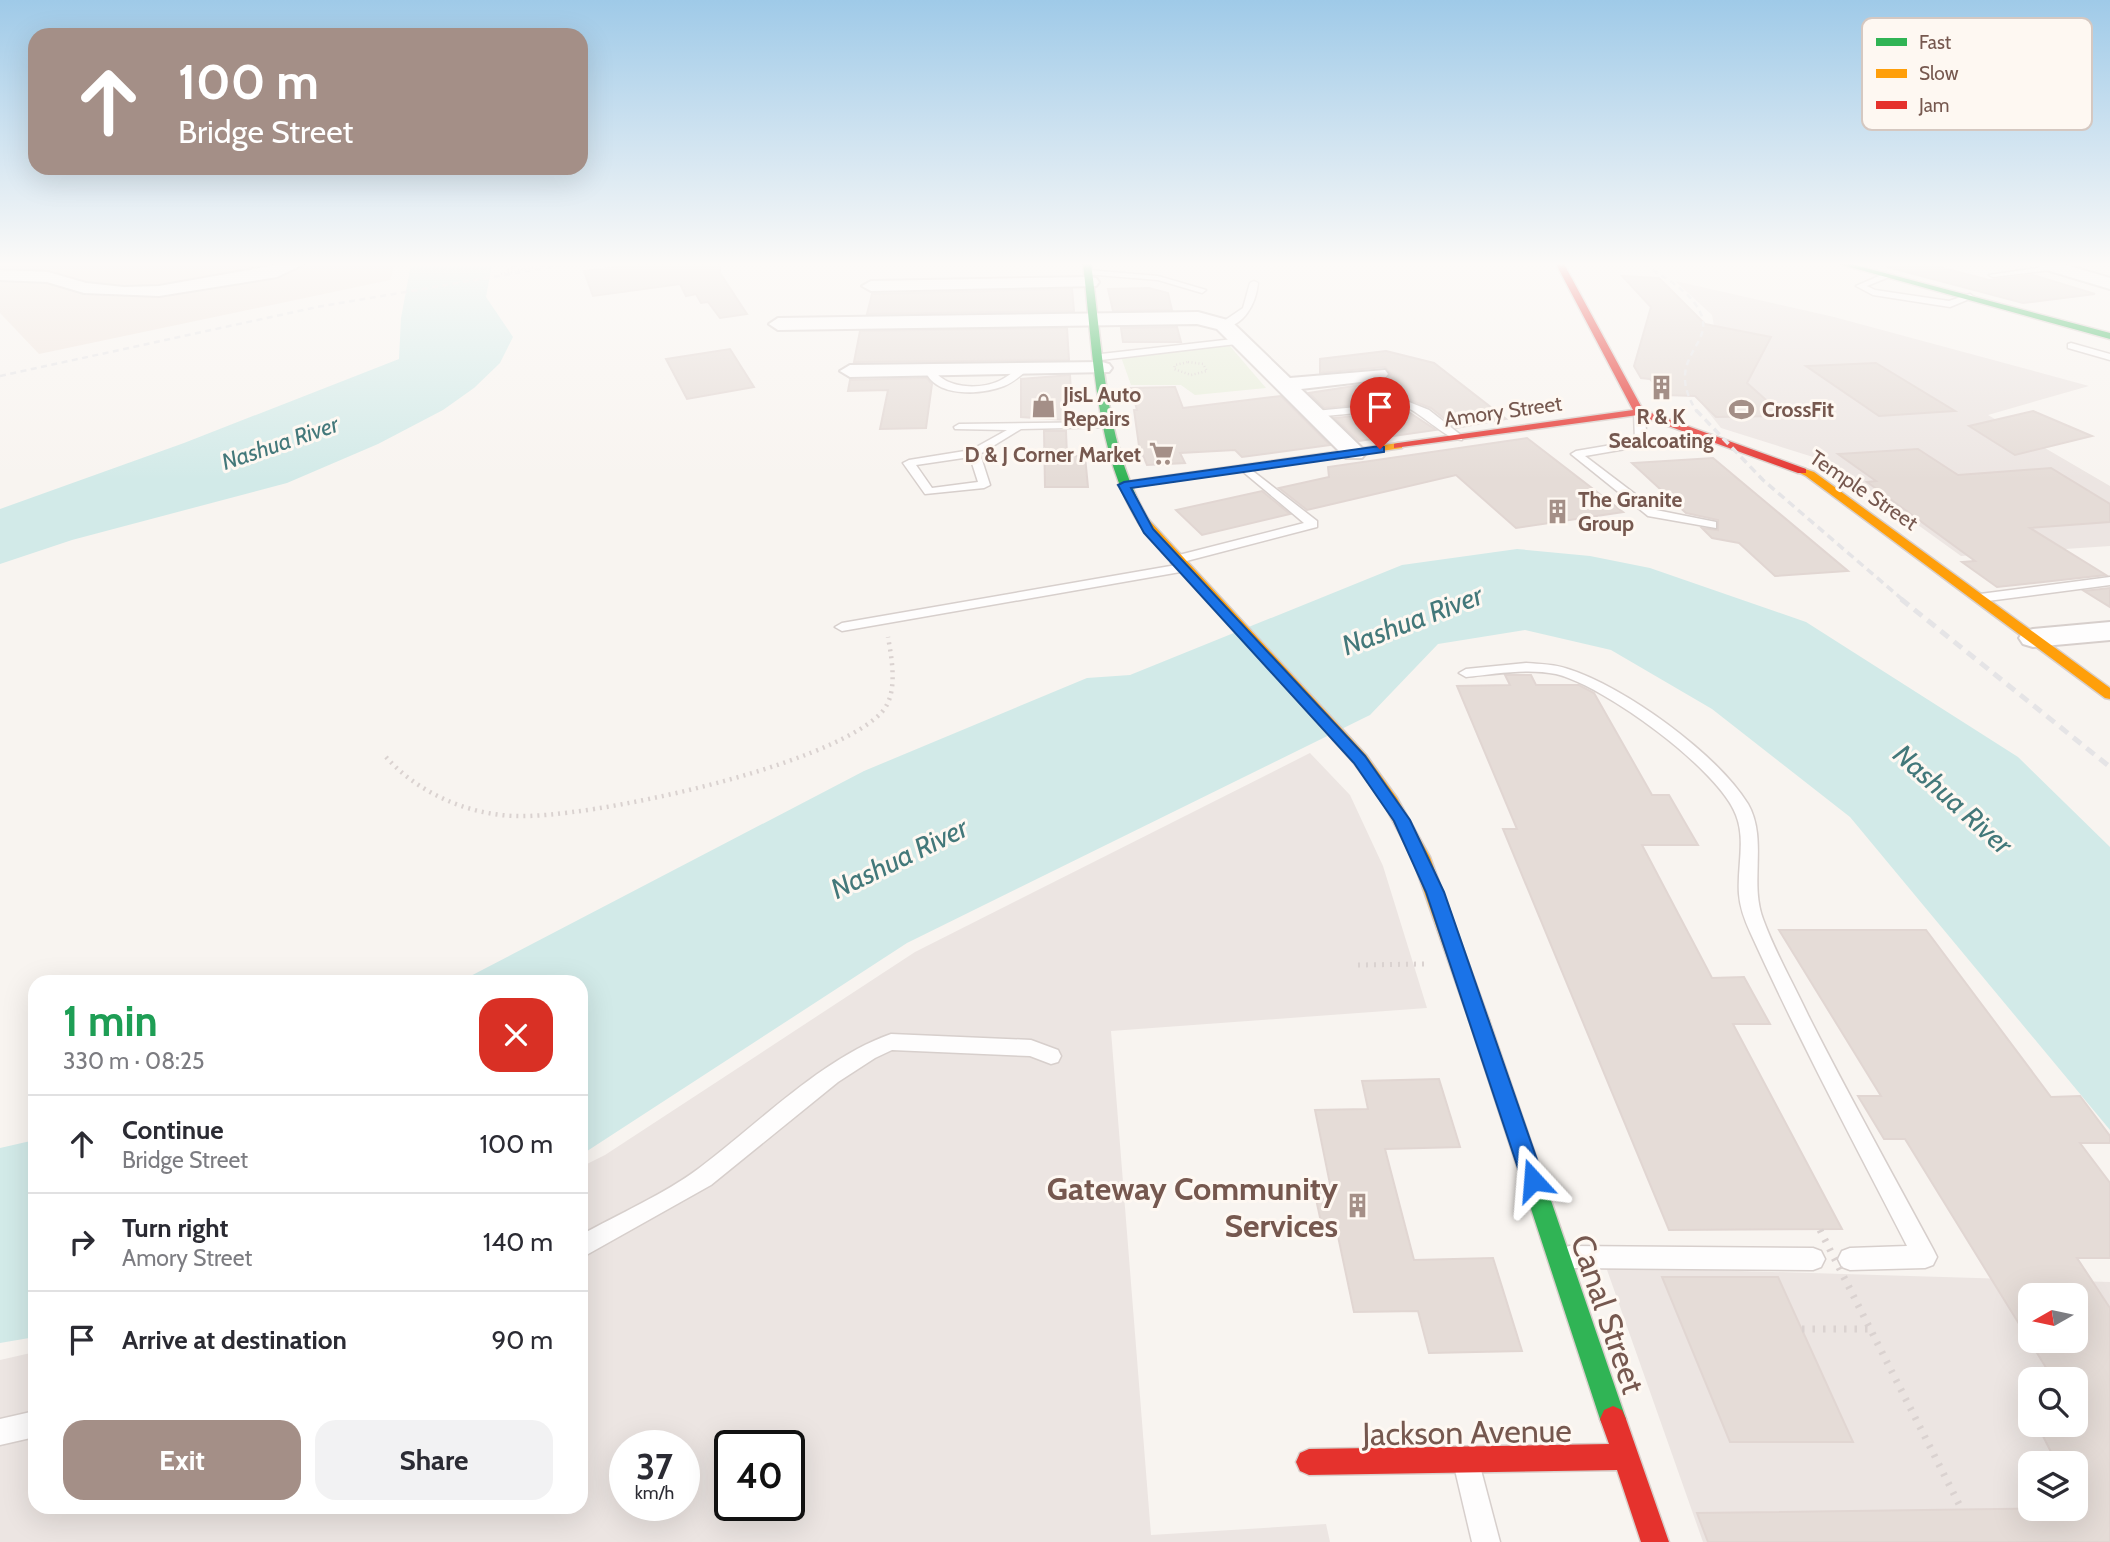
<!DOCTYPE html>
<meta charset="utf-8">
<style>
:root{--surface:#fff;--page:#f2f2f3;--text:#2b2b33;--muted:#7c7c81;--line:#e1e1e2;--accent:#a48f87}
body{margin:0;font-family:Cabin,sans-serif;background:var(--page);color:var(--text);height:100vh;display:flex;flex-direction:column;font-size:26px;white-space:nowrap}
*{box-sizing:border-box;margin:0}
p{font-size:23px;color:var(--muted)}
.icon{flex:none;width:38px;height:38px;fill:none;stroke:currentColor;stroke-width:2;stroke-linecap:round;stroke-linejoin:round}
.map{position:relative;flex:1;overflow:hidden}
.panel{position:absolute;left:28px;top:975px;width:560px;height:539px;display:flex;flex-direction:column;background:var(--surface);border-radius:21px;box-shadow:0 7px 28px #0002}
.panel>*{flex:none}
.banner{position:absolute;left:28px;top:28px;width:560px;height:147px;border-radius:21px;box-shadow:0 7px 28px #0002;background:#a48f87;color:#fff;overflow:hidden}
.needle{width:46px;rotate:261deg}
.controls{position:absolute;left:2018px;top:1283px;display:grid;gap:14px}
.controls a{display:grid;place-items:center;width:70px;height:70px;border-radius:14px;background:var(--surface);box-shadow:0 7px 28px #0002;font-size:35px}
.speed{position:absolute;left:609px;top:1430px;display:flex;gap:14px;font-size:35px;font-weight:700;text-align:center}
.speed>*{display:grid;place-content:center;width:91px;height:91px;border-radius:50%;background:var(--surface);box-shadow:0 7px 28px #0002;line-height:1}
.speed small{font-size:18px;font-weight:400}
.speed .limit{border:4px solid #111;border-radius:10px;background:#fff;color:#111}
.pin{position:absolute;display:grid;place-items:center;width:60px;height:60px;color:#fff;margin:-72px -30px;border-radius:50% 50% 50% 0;rotate:-45deg;box-shadow:0 0 7px #0007}
.pin .icon{rotate:45deg}
.me{position:absolute;width:77px;margin:-38px;rotate:341deg;stroke-linejoin:round;filter:drop-shadow(0 0 5px #0008)}
.turn{display:flex;align-items:center;gap:24px;height:147px;padding:0 35px;font-size:32px}
.turn .icon{width:91px;height:91px;stroke-width:2.5}
.turn b{display:block;font-size:49px;line-height:60px}
.round{display:grid;place-items:center;flex:none;width:74px;height:74px;border-radius:21px;background:var(--page)}
.summary{display:flex;align-items:center;justify-content:space-between;height:119px;padding:0 35px}
h1{font-size:42px;font-weight:700;line-height:52px;color:#1e9e55}
.button{display:flex;gap:14px;margin-top:auto;padding:14px 35px}
.button a{flex:1;height:80px;border-radius:21px;background:var(--accent);color:#fff;font-size:28px;font-weight:700;line-height:80px;text-align:center}
.button a+a{background:var(--page);color:var(--text)}
ul{padding:0;list-style:none}
li{display:flex;align-items:center;gap:21px;height:98px;padding:0 35px;border-top:2px solid var(--line)}
li div{flex:1}
li b{display:block;font-size:26px}
li em{font-style:normal}
.map>svg:first-child{display:block}
.residential{fill:#f0e5de}
.industrial{fill:#ece5e2;fill-rule:evenodd}
.green{fill:#e8eedb}
.water{fill:#d2eae8}
.building{fill:#e5dcd7;stroke:#e1d6d2;stroke-width:2;fill-rule:evenodd}
.lines{fill:none;stroke-linecap:round;stroke-linejoin:round}
.lane-casing{stroke:#d7cfcc;stroke-width:3}
.street-casing{stroke:#d7cfcc;stroke-width:4}
.fast-casing{stroke:#d8cfcb;stroke-width:3}
.slow-casing{stroke:#d8cfcb;stroke-width:3}
.jam-casing{stroke:#d8cfcb;stroke-width:3}
.path-far3{stroke:#dad2d0;stroke-width:2.5;stroke-dasharray:1 2.5;stroke-linecap:butt}
.path-far2{stroke:#dad2d0;stroke-width:4.5;stroke-dasharray:2 5;stroke-linecap:butt}
.path-far1{stroke:#dad2d0;stroke-width:5;stroke-dasharray:2 6;stroke-linecap:butt}
.path{stroke:#dad2d0;stroke-width:7;stroke-dasharray:2.5 8;stroke-linecap:butt}
.lane{fill:#fefdfd;fill-rule:evenodd}
.street{fill:#fefdfd;fill-rule:evenodd}
.fast{fill:#30b455;fill-rule:evenodd}
.slow{fill:#ff9f0a;fill-rule:evenodd}
.jam{fill:#e5322d;fill-rule:evenodd}
.rail-far2{stroke:#e5e4e6;stroke-width:2.5;stroke-dasharray:6 4.5;stroke-linecap:butt}
.rail-far1{stroke:#e5e4e6;stroke-width:3.5;stroke-dasharray:8 5;stroke-linecap:butt}
.rail{stroke:#e5e4e6;stroke-width:5;stroke-dasharray:10 7;stroke-linecap:butt}
.path-bridge{stroke:#dad2d0;stroke-width:7;stroke-dasharray:2.5 8;stroke-linecap:butt}
.route{fill:#1a73e8;stroke:#114b97;stroke-width:2}
.labels{text-anchor:middle;dominant-baseline:central;stroke-width:6;stroke-linejoin:round;paint-order:stroke}
.far-poi-label{font-size:21px;font-weight:bold;fill:#76584f;stroke:#fef8f2;text-anchor:start}
.far-street-label{font-size:21px;fill:#76584f;stroke:#fef8f2}
.far-water-label{font-size:23px;font-style:italic;fill:#43787a;stroke:#fef8f2}
.water-label{font-size:28px;font-style:italic;fill:#43787a;stroke:#fef8f2}
.near-poi-label{font-size:32px;font-weight:bold;fill:#76584f;stroke:#fef8f2;text-anchor:end}
.near-street-label{font-size:32px;fill:#76584f;stroke:#fef8f2}
.key{fill:#fef8f2;stroke:#d5c8c1;stroke-width:2}
.key-label{font-size:19px;fill:#76584f}
</style>
<div class="map">
<svg width="2110" height="1542" viewBox="0 0 2110 1542">
<rect width="100%" height="100%" fill="#f8f4f0"/>
<path class="residential" d="M0,264H395L390,280L39,354L0,313Z"/>
<g class="industrial">
<path d="M1675,281L1834,317L2089,386L1988,415L2110,486V546L1961,556L1839,468L1813,457L1721,428L1693,393L1714,326L1712,315Z"/>
<path d="M1310,753L1350,795L1383,866L1427,1008L1111,1031L1151,1535L1326,1524L1330,1542H0V1360L35,1352V1507H581V1167L605,1155L915,952ZM625,1446H684V1505H625ZM730,1446H789V1505H730Z"/>
<path d="M1606,1267L2110,1282V1542H1703ZM2030,1295H2076V1340H2030ZM2030,1379H2076V1424H2030ZM2030,1463H2076V1508H2030Z"/>
</g>
<path class="green" d="M1229,345L1266,388L1195,395L1181,385H1131L1121,357Z"/>
<g class="water">
<path d="M411,264H492L486,297L513,337L500,363L474,388L443,410L378,444L287,483L72,540L0,564V509L184,443L399,359L401,318Z"/>
<path d="M1517,549L1590,556L1650,568L1806,622L2018,757L2110,847V1130L1850,817L1712,709L1611,650L1525,630L1438,644L1370,715L907,943L581,1155V982H459L864,771L1087,678L1130,675L1402,565Z"/>
<path d="M35,1140V1337L0,1343V1148Z"/>
</g>
<g class="building">
<path d="M640,264H720V273L747,314L720,318L708,302L701,303L696,294L686,296L680,284L593,296L584,271Z"/>
<path d="M1904,264H1928L1989,280L2033,275L2095,294L2023,303L1887,267Z"/>
<path d="M1622,276L1659,278L1705,324L1771,337L1747,383L1784,416L1716,417L1695,396L1664,395L1650,379L1641,378L1634,366L1651,307Z"/>
<path d="M1149,288L1168,293L1172,310L1113,311L1108,289Z"/>
<path d="M1072,289L1074,311L867,314L872,294Z"/>
<path d="M1177,327L1181,342H1123L1121,328Z"/>
<path d="M1067,328L1069,360L854,362L860,331Z"/>
<path d="M730,349L754,387L687,399L666,359Z"/>
<path d="M1386,351L1434,363L1506,419L1456,428L1431,408L1410,400L1324,408L1309,393L1386,381L1391,374L1385,367L1320,373V359Z"/>
<path d="M1876,363L1955,411L1879,416L1806,366Z"/>
<path d="M1070,375L1071,391H1064L1065,420L1021,417V379Z"/>
<path d="M927,378L932,384L926,428L880,429L888,390L848,391L850,380Z"/>
<path d="M1175,387L1183,408L1281,396L1330,445L1242,457L1235,450L1180,453L1185,463L1147,465L1139,446L1134,410H1137L1131,388Z"/>
<path d="M1407,411L1436,430L1359,441L1334,418Z"/>
<path d="M2033,411L2092,436L2015,455L1969,426Z"/>
<path d="M1044,431H1066L1067,456H1085L1088,487H1045Z"/>
<path d="M1527,438L1623,512L1516,528L1456,475L1307,510L1279,488L1329,477L1328,467Z"/>
<path d="M1918,449L1958,475L2051,468L2110,504V522L2030,528L2106,575L1997,587L1962,562L1975,561L1867,482L1876,481L1838,454Z"/>
<path d="M1713,458L1848,571L1775,576L1739,543L1712,538L1702,528L1718,530V520L1686,513L1632,463Z"/>
<path d="M1262,491L1290,514L1202,535L1176,510Z"/>
<path d="M2110,588V607L2084,591Z"/>
<path d="M1505,675H1531L1536,685H1579L1594,693L1652,795H1669L1698,845H1642L1712,978L1744,977L1770,1024H1733L1842,1229L1669,1230L1503,829H1517L1457,686L1510,685Z"/>
<path d="M1779,930H1926L2051,1097L2080,1096L2110,1136V1143H2080L2110,1183V1258H2077L2110,1308V1542H1708L1697,1513L2076,1508V1463H2069L2051,1452L2037,1424H2076V1379H2053L1905,1139H1884L1858,1096H1881ZM2030,1295H2076V1340H2030Z"/>
<path d="M1439,1079L1460,1147L1385,1149L1414,1260L1493,1258L1522,1351L1429,1353L1418,1311L1354,1312L1335,1222H1321L1314,1190L1331,1189L1315,1110L1368,1109L1362,1081Z"/>
<path d="M1662,1277H1778L1853,1442H1730Z"/>
</g>
<g class="lines">
<defs>
<g id="lane">
<path d="M2057,265L2060,269L1993,277L1989,275Z"/>
<path d="M1088,270L1158,276L1206,290L1202,293L1158,280L1085,274Z"/>
<path d="M1886,273L1890,275L1889,277L1867,286L1875,290L1949,301L1970,294L1974,297L1950,307L1873,295L1856,286Z"/>
<path d="M1254,281L1258,283C1256,303 1244,328 1221,327V323L1243,308L1250,283Z"/>
<path d="M1242,338L1245,339V343L1101,360L1096,357L1101,354Z"/>
<path d="M2071,343L2110,354V360L2068,348V344Z"/>
<path d="M1023,366L1026,367V371C1019,377 1012,383 1004,386C981,395 935,398 925,370L933,368C944,389 979,390 999,381C1008,377 1014,370 1023,366Z"/>
<path d="M1409,402L1429,410L1462,436V440C1449,441 1423,415 1408,408L1315,417L1310,414L1315,411Z"/>
<path d="M1639,409L1644,412L1647,439L1643,446L1585,456L1656,510L1716,522V528L1648,516L1571,454L1576,451L1635,441L1634,412Z"/>
<path d="M1110,422L1114,423V427L1021,429L980,454L990,485L984,488L925,494L903,463L909,460L971,450L1007,430L955,429L954,427L959,424ZM970,457L978,482L932,488L916,465Z"/>
<path d="M1245,465L1317,521V527L1175,564L1171,563V557L1304,523L1241,470V466Z"/>
<path d="M1182,564L1188,568L1186,571L842,631L835,627L842,623Z"/>
<path d="M2110,577V585L1980,602L1973,598L1980,594Z"/>
<path d="M1526,663C1540,664 1554,664 1568,669C1625,687 1716,753 1748,804C1768,839 1749,882 1763,919C1775,952 1793,983 1808,1015C1848,1094 1891,1171 1933,1249L1937,1257L1933,1265L1925,1268L1850,1270L1842,1267L1838,1259L1842,1251L1850,1248L1907,1246C1854,1143 1799,1040 1751,934C1745,921 1740,908 1739,894C1737,867 1746,840 1736,815C1719,769 1603,685 1556,674C1527,668 1495,674 1466,677L1459,673L1466,669Z"/>
<path d="M891,1034L1031,1040L1058,1050L1061,1056L1058,1062L1051,1064L1030,1056L892,1050L875,1058L838,1082L711,1185L581,1258V1235C617,1215 666,1193 698,1169C757,1125 822,1058 891,1034Z"/>
<path d="M1569,1246L1813,1248L1821,1251L1825,1259L1821,1267L1813,1270L1569,1268L1561,1265L1557,1257L1561,1249Z"/>
<path d="M35,1411V1437L0,1445V1419Z"/>
<path d="M1468,1457L1477,1461L1481,1470L1500,1542H1472L1455,1470L1459,1461Z"/>
</g>
<g id="street">
<path d="M282,264H304L277,277L159,296L84,293L47,282L0,280V270L48,272L86,283L124,287L159,286Z"/>
<path d="M2038,264H2063L2110,278V289L2040,268Z"/>
<path d="M1090,277L1096,278L1099,282L1096,286L871,291L862,286L871,281Z"/>
<path d="M1198,312L1231,321L1290,378L1385,370L1388,374L1385,378L1378,380L1301,389L1362,448L1366,453L1362,458H1346L1217,329L1197,324L778,330L769,324L778,318Z"/>
<path d="M1102,362L1109,364L1112,368L1109,372L850,377L840,371L850,365Z"/>
<path d="M2110,622V640L2033,647L2023,644L2019,638L2023,632L2033,629Z"/>
</g>
<g id="fast">
<path d="M1083,264H1091C1103,349 1104,447 1150,522L1144,526L1140,525C1094,454 1093,346 1083,264Z"/>
<path d="M1839,264H1851L2110,333V339Z"/>
<path d="M1479,1012L1486,1014L1489,1020L1626,1419L1622,1428L1613,1432L1604,1428L1600,1419L1469,1020L1472,1014Z"/>
</g>
<g id="slow">
<path d="M1398,443L1402,444V448L1124,488L1118,485L1124,482Z"/>
<path d="M1802,468L1814,472L2110,688V699L2105,698L1806,476L1796,471Z"/>
<path d="M1144,518L1148,519L1366,755L1397,798L1430,857L1489,1020L1486,1026L1479,1028L1472,1026L1469,1020L1412,857L1384,804L1354,763L1140,525L1138,522Z"/>
</g>
<g id="jam">
<path d="M1556,264H1564L1643,410L1806,469V473H1798L1638,415L1394,448V444L1398,443L1633,410Z"/>
<path d="M1613,1406L1622,1410L1626,1419L1669,1542H1641L1617,1470L1309,1475L1300,1471L1296,1462L1300,1453L1309,1449L1609,1444L1600,1419L1604,1410Z"/>
</g>
</defs>
<use href="#lane" class="lane-casing"/>
<use href="#street" class="street-casing"/>
<use href="#fast" class="fast-casing"/>
<use href="#slow" class="slow-casing"/>
<use href="#jam" class="jam-casing"/>
<g class="path-far3">
<path d="M508,270L519,264"/>
<path d="M501,274L551,264"/>
<path d="M1188,362L1203,364L1207,371L1191,375L1174,369L1175,365Z"/>
</g>
<path class="path-far2" d="M386,757C417,792 466,814 514,816C589,819 827,767 880,714C899,696 892,660 888,637"/>
<path class="path-far1" d="M1358,965L1424,964"/>
<path class="path" d="M1802,1329H1870"/>
<use href="#lane" class="lane"/>
<use href="#street" class="street"/>
<use href="#fast" class="fast"/>
<use href="#slow" class="slow"/>
<use href="#jam" class="jam"/>
<g class="rail-far2">
<path d="M1644,264C1662,277 1688,289 1699,310C1719,345 1661,356 1697,412"/>
<path d="M0,376L317,307L569,264"/>
</g>
<path class="rail-far1" d="M1696,410L1763,480L1903,600"/>
<path class="rail" d="M1901,599L2110,767"/>
<path class="path-bridge" d="M1820,1230L1962,1510"/>
</g>
<linearGradient id="sky" x2="0" y2="1"><stop stop-color="#9fcae8"/><stop offset="0.55" stop-color="#fcfaf8"/><stop offset="1" stop-color="#fcfaf8" stop-opacity="0"/></linearGradient>
<rect width="2110" height="480" fill="url(#sky)"/>
<path class="route" d="M1380,446L1384,447V452L1131,488L1153,529L1365,756L1410,820L1444,892L1544,1180L1541,1188L1533,1191L1525,1188L1522,1180L1426,892L1394,821L1354,763L1144,533L1118,485L1124,482Z"/>
<defs>
<symbol id="building-bare" viewBox="-9 -9 18 18"><path d="M-4-6H4V6H1V3H-1V6H-4ZM-2.5-4.3h1.7v1.8h-1.7ZM.8-4.3h1.7v1.8H.8ZM-2.5-1h1.7V.8h-1.7ZM.8-1h1.7V.8H.8Z" fill="#a48f87" stroke="#fef8f2" stroke-width="2.5" paint-order="stroke"/></symbol>
<symbol id="shop-bare" viewBox="-9 -9 18 18"><path d="M-5-2.5h2.3a2.7 3.5 0 0 1 5.4 0H5L5.5 6h-11ZM-1.5-2.5h3a1.5 2.3 0 0 0-3 0Z" fill="#a48f87" stroke="#fef8f2" stroke-width="2.5" paint-order="stroke"/></symbol>
<symbol id="stadium-bare" viewBox="-9 -9 18 18"><path d="M0-5a6.5 5 0 1 0 0 10a6.5 5 0 1 0 0-10ZM-3.5-1.8h7v3.6h-7Z" fill="#a48f87" stroke="#fef8f2" stroke-width="2.5" paint-order="stroke"/></symbol>
<symbol id="supermarket-bare" viewBox="-9 -9 18 18"><path d="M-6-5.5h2.5l.6 2H6L4.5 2H-2.5L-4.4-4H-6ZM-1.5 3.2a1.3 1.3 0 1 0 .1 0ZM3 3.2a1.3 1.3 0 1 0 .1 0Z" fill="#a48f87" stroke="#fef8f2" stroke-width="2.5" paint-order="stroke"/></symbol>
</defs>
<g fill-rule="evenodd">
<use href="#building-bare" x="1644" y="370" width="35" height="35"/>
<use href="#shop-bare" x="1026" y="388" width="35" height="35"/>
<use href="#stadium-bare" x="1724" y="392" width="35" height="35"/>
<use href="#supermarket-bare" x="1144" y="436" width="35" height="35"/>
<use href="#building-bare" x="1540" y="494" width="35" height="35"/>
<use href="#building-bare" x="1340" y="1188" width="35" height="35"/>
</g>
<g class="labels">
<g class="far-poi-label">
<text x="1063" y="394">JisL Auto<tspan x="1063" dy="24">Repairs</tspan></text>
<text x="1762" y="409">CrossFit</text>
<text x="1661" y="416" text-anchor="middle">R &amp; K<tspan x="1661" dy="24">Sealcoating</tspan></text>
<text x="1141" y="454" text-anchor="end">D &amp; J Corner Market</text>
<text x="1578" y="499">The Granite<tspan x="1578" dy="24">Group</tspan></text>
</g>
<g class="far-street-label">
<text transform="translate(1503 411) rotate(-8)">Amory Street</text>
<text transform="translate(1864 490) rotate(34)">Temple Street</text>
</g>
<g class="far-water-label">
<text transform="translate(280 443) rotate(-19)">Nashua River</text>
</g>
<g class="water-label">
<text transform="translate(1412 620) rotate(-21)">Nashua River</text>
<text transform="translate(1953 799) rotate(42)">Nashua River</text>
<text transform="translate(899 858) rotate(-26)">Nashua River</text>
</g>
<g class="near-poi-label">
<text x="1338" y="1188">Gateway Community<tspan x="1338" dy="37">Services</tspan></text>
</g>
<g class="near-street-label">
<text transform="translate(1608 1314) rotate(71)">Canal Street</text>
<text transform="translate(1467 1432) rotate(-1)">Jackson Avenue</text>
</g>
</g>
<rect x="1862" y="18" width="230" height="112" rx="10" class="key"/>
<rect x="1876" y="38" width="31" height="8" fill="#30b455"/>
<rect x="1876" y="69" width="31" height="9" fill="#ff9f0a"/>
<rect x="1876" y="101" width="31" height="8" fill="#e5322d"/>
<g class="key-label">
<text x="1919" y="49">Fast</text>
<text x="1919" y="80">Slow</text>
<text x="1919" y="112">Jam</text>
</g>
</svg>
<div class="controls">
<a><svg class="needle" viewBox="-14 -14 28 28"><path d="M0-13l5 13h-10z" fill="#e53935"/><path d="M0 13l5-13h-10z" fill="#7c7c81"/></svg></a>
<a><svg class="icon" aria-label="search" viewBox="0 0 24 24"><circle cx="10" cy="10" r="6"/><path d="M15 15l6 6"/></svg></a>
<a><svg class="icon" aria-label="layers" viewBox="0 0 24 24"><path d="M12 4l9 5-9 5-9-5zM3 14l9 5 9-5"/></svg></a>
</div>
<div class="speed"><div>37<small>km/h</small></div><div class="limit">40</div></div>
<div class="pin" style="left:1380px;top:449px;background:#d93025"><svg class="icon" aria-label="arrive" viewBox="0 0 24 24"><path d="M6 21V4h12l-3 4 3 4H6"/></svg></div>
<svg class="me" style="left:1533px;top:1180px" viewBox="-20 -20 40 40"><path d="M0-17L14 15 0 8-14 15z" fill="#1a73e8" stroke="#fff" stroke-width="4"/></svg>
<div class="banner">
<div class="turn"><svg class="icon" aria-label="ahead" viewBox="0 0 24 24"><path d="M12 20V5M6 11l6-6 6 6"/></svg><div><b>100 m</b>Bridge Street</div></div>
</div>
<section class="panel">
<div class="summary"><div><h1>1 min</h1><p>330 m · 08:25</p></div><a class="round" style="background:#d93025;color:#fff"><svg class="icon" aria-label="close" viewBox="0 0 24 24"><path d="M6 6l12 12M18 6L6 18"/></svg></a></div>
<ul>
<li><svg class="icon" aria-label="ahead" viewBox="0 0 24 24"><path d="M12 20V5M6 11l6-6 6 6"/></svg><div><b>Continue</b><p>Bridge Street</p></div><em>100 m</em></li>
<li><svg class="icon" aria-label="right" viewBox="0 0 24 24"><path d="M7 20v-9h11M14 6l5 5-5 5"/></svg><div><b>Turn right</b><p>Amory Street</p></div><em>140 m</em></li>
<li><svg class="icon" aria-label="arrive" viewBox="0 0 24 24"><path d="M6 21V4h12l-3 4 3 4H6"/></svg><div><b>Arrive at destination</b></div><em>90 m</em></li>
</ul>
<div class="button"><a>Exit</a><a>Share</a></div>
</section>
</div>
